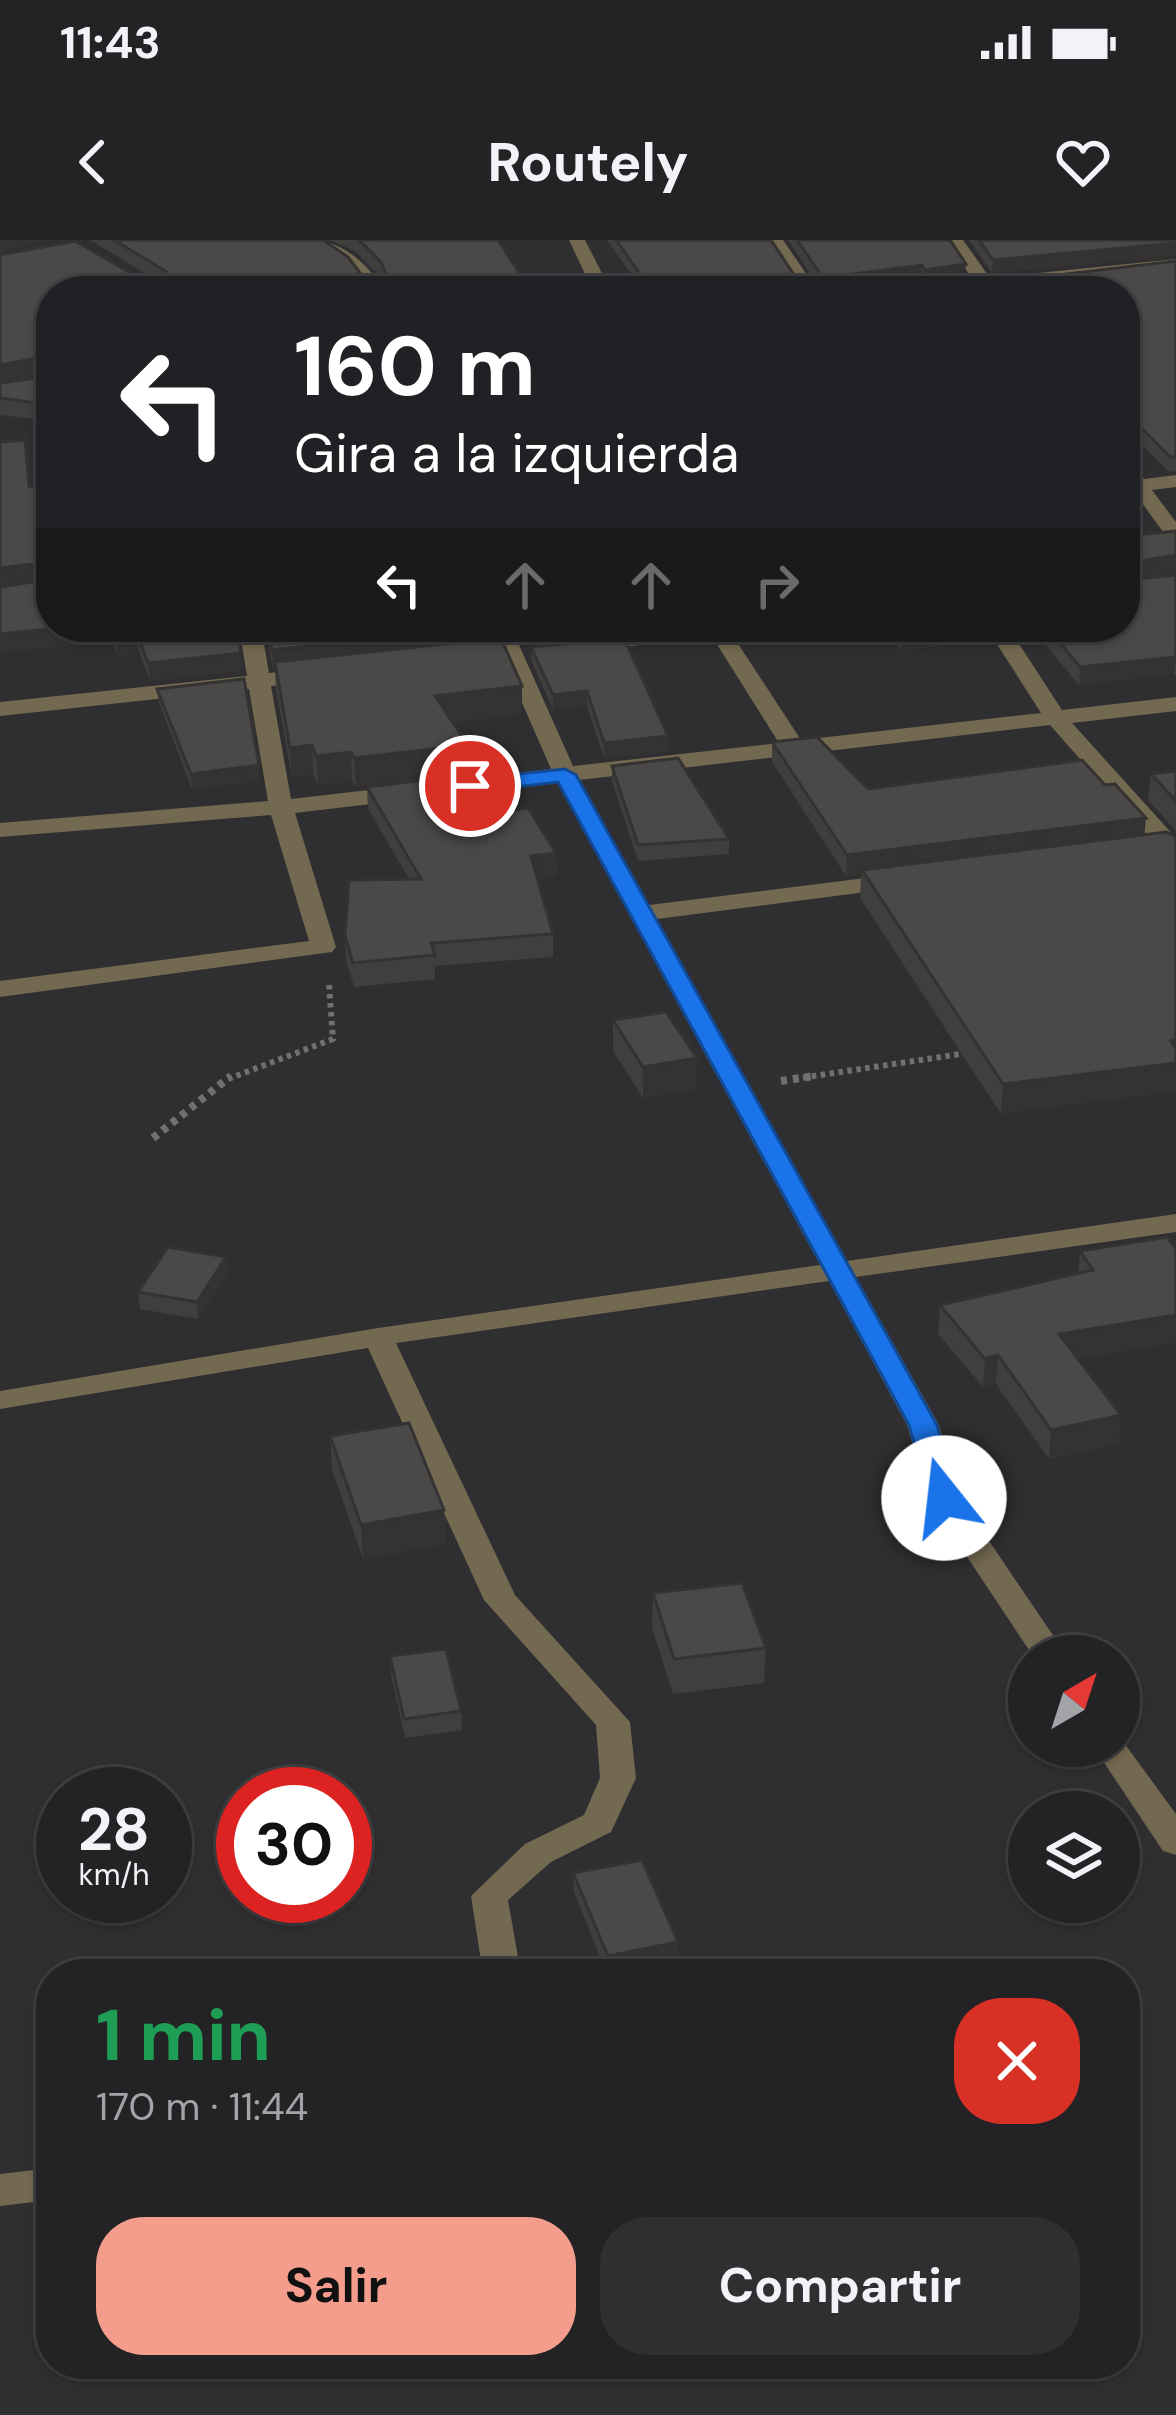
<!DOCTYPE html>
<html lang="es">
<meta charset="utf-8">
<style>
:root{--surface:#232225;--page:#2f2f32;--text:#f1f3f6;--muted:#a3a4a7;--line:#403f42;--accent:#f49d8d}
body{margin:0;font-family:"DM Sans",sans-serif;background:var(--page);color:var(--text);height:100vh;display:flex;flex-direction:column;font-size:45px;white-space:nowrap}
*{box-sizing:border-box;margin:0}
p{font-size:39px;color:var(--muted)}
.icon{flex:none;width:66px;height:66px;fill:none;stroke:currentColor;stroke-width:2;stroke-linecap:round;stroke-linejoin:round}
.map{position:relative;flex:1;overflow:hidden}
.side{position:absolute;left:36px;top:1719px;width:1104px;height:420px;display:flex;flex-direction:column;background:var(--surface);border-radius:48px;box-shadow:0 3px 9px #0004,0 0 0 3px var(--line)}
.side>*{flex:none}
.hud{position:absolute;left:36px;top:36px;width:1104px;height:366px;border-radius:48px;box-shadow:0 3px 9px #0004,0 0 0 3px var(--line);background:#202124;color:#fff;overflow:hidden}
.needle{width:78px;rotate:39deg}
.controls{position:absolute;left:1008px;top:1395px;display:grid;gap:24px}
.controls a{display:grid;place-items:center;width:132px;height:132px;border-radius:50%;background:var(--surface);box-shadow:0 3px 9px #0004,0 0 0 3px var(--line);font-size:60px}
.speed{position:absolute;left:36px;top:1527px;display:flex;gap:24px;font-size:60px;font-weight:700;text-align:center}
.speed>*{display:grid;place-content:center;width:156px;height:156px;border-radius:50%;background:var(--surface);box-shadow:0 3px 9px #0004,0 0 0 3px var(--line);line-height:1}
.speed small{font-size:30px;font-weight:400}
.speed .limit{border:18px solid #d22;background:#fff;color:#111}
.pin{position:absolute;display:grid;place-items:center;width:102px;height:102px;color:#fff;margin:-51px;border:6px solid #fff;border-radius:50%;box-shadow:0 3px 12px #0007}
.me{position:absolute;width:132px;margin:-66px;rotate:344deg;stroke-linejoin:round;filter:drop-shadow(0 0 9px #0008)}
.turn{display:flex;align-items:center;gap:42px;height:252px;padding:0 60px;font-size:54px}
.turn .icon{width:156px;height:156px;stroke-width:2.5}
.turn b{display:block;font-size:84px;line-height:102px}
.lanes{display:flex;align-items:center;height:114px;padding:0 60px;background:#0003;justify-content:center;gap:60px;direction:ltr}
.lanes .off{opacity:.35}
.round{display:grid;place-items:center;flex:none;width:126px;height:126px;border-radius:48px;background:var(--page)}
.overview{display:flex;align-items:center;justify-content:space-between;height:204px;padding:0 60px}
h1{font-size:72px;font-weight:700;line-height:90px;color:#1e9e55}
.button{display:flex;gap:24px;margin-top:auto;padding:24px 60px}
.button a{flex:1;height:138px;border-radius:48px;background:var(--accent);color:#111;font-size:48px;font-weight:700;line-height:138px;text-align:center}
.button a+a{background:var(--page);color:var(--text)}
.status{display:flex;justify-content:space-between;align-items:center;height:84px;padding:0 60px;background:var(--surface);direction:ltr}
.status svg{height:33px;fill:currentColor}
header{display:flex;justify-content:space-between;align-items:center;height:156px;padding:0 60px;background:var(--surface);font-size:54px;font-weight:700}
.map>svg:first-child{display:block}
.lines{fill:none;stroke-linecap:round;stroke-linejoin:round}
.path-far1{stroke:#706f71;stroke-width:6;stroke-dasharray:4.5 4.5;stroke-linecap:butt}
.path{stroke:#706f71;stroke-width:8;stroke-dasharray:6 6;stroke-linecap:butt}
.street{fill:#736850;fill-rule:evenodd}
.wall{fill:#403f3d}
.shaded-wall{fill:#343332}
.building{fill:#4b4947;stroke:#343332;stroke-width:3}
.route{fill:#1a73e8;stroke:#114b97;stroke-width:3}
</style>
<div class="status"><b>11:43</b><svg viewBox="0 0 49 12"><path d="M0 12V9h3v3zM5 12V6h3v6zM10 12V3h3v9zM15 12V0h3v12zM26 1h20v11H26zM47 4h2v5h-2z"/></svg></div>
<header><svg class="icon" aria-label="back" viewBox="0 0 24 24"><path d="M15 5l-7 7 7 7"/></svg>Routely<svg class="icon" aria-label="heart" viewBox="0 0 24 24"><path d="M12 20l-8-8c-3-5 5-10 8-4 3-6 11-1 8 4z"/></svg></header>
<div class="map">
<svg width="1176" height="2175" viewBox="0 0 1176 2175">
<rect width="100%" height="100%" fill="#2f2e31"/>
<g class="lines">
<g class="path-far1">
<path d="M228,839L333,799L329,744"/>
<path d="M794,839L967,813"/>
</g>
<g class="path">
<path d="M781,841L814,836"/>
<path d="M153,898L231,836"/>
</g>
<g class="street">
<path d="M307,0C343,0 365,22 386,51H368L352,29Z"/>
<path d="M569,0H585L611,51H593Z"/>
<path d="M767,0H783L818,51H800Z"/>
<path d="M946,0H963L990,38L1176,19V29L997,48L999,51H906L973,40Z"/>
<path d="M1125,220L1144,239L1176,235V247L1152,250L1176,282V302L1169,300L1134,252L1125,253Z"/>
<path d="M239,387H261L269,433L316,428L327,435L316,442L271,446L291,559L551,529L489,387H511L573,526L779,503L713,398L577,411L574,406L585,399L696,387H765L733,396L801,500L1041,473L986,387H1008L1062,470L1176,457V471L1072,483L1176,598V620L1167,618L1050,485L579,540L649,665L897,634L909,641L897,648L657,679L847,1021L1176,974V992L856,1037L939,1185L960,1258L1067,1416H1033L928,1258L907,1185L829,1041L396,1103L515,1355L630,1482L636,1538L611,1592L551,1622L508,1660L521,1734H483L471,1656L525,1604L584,1575L600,1538L596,1485L484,1360L368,1108L0,1169V1151L378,1088L820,1025L557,542L295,573L336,707L332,712L0,757V741L309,701L271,575L0,597V583L268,561L249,449L0,476V462L247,436Z"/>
<path d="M1119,1496L1176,1574V1615L1163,1611L1093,1506H1119Z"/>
<path d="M51,1928V1960L0,1966V1934Z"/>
</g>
</g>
<g class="wall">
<path d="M90,0H323L348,17L364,38L382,39L355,11L329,0H498L531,51H51V135L50,133L0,142V15L75,1L141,39H154Z"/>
<path d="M607,0H771L798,51H643Z"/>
<path d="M788,0H950L965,37L925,43L922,38L822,51Z"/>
<path d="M969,0H1176V16L992,33Z"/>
<path d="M1176,21V232L1168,231L1131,194H1125V51H932V42H1000Z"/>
<path d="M51,136V181L0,175V143Z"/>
<path d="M0,202L29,247L51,246V387H236L242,431L150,441L139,412L117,415L113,401L0,412V347L34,342L0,346Z"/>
<path d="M1176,291V334V332L1127,340L1176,335V436L1174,434L1079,445L1039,397L1021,398L1012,387H1125V296Z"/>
<path d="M265,387H491V399L522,474L453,482L468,505L469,534L356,547L352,541L318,545L313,534L292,537L276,450L275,428H273Z"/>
<path d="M514,387H648L522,401Z"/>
<path d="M886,387H991L990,401L901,410Z"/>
<path d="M531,407L668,511L604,518L587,466L553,470L532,422Z"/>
<path d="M157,449L260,541L192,549L159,463Z"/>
<path d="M772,502L868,549L1082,520L1001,874L860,658L861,634L846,636L772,522Z"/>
<path d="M612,526L729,599V614L638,621L612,541Z"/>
<path d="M1176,531V591L1148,560L1151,534Z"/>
<path d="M367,547L508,571L556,613L557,635L537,638L553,694V717L435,726V739L354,747L346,720L345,696L409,639L368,569Z"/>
<path d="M613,780L696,849L643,858L613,811Z"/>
<path d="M1080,1011L1176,1103L1078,1119L1121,1175L1118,1204L1049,1219L996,1144L983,1147L938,1094L940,1065L1078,1033Z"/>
<path d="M226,1017L227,1034L198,1079L140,1069L138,1052Z"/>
<path d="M330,1196L444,1270L446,1304L363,1319L332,1230Z"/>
<path d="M653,1353L766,1408L764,1443L673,1454L652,1388Z"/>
<path d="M390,1416L461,1471L462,1490L405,1498L391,1435Z"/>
<path d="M573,1633L678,1721L607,1734L574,1652Z"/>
</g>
<g class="shaded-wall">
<path d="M0,0H46L0,13Z"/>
<path d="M1176,3V16L992,33L993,20Z"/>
<path d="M966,24L965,37L925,43V30Z"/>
<path d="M922,25V38L822,51L823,38Z"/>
<path d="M798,41V51H736L787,43Z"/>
<path d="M49,116L50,133L0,142V125Z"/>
<path d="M1176,315V332L1125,340V324Z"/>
<path d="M49,322L51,340L0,346V328Z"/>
<path d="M69,387H112L113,401L0,412V394Z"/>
<path d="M482,387H491V404L273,428L272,410Z"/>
<path d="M522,387H648L522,401Z"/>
<path d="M958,387H991L990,401L901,410L902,392Z"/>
<path d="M1022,387H1040L1039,397L1021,398Z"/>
<path d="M137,394L139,412L117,415L116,396Z"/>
<path d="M241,413L242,431L150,441L148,423Z"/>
<path d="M1176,417L1174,434L1079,445L1080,427Z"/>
<path d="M522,446V474L436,484L435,456Z"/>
<path d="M587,451V466L553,470V455Z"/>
<path d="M668,496V511L604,518V503Z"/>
<path d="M312,505L313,534L292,537L290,508Z"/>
<path d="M468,505L469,534L356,547L354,518Z"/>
<path d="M351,512L352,541L318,545L316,516Z"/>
<path d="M259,525L260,541L192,549L191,534Z"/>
<path d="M1146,578L1144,599L862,630L861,634L846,636L847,615Z"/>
<path d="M556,613L557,635L531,639V616Z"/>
<path d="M1176,800V852L1001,874L1003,844Z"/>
<path d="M697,818L696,849L643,858V827Z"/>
<path d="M226,1017L227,1034L198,1079L197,1062Z"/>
<path d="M1176,1075V1103L1057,1123L1059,1094Z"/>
<path d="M998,1115L996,1144L983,1147L985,1119Z"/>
<path d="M1121,1175L1118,1204L1049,1219L1051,1190Z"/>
<path d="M444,1270L446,1304L363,1319L361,1285Z"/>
<path d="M678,1702V1721L608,1734V1716Z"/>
</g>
<g class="building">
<path d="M114,0H323L348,17L364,38L388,39L381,22L359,0H498L531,51H51V127L49,116L0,125V15L75,1L141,39L168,38L167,32Z"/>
<path d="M616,0H771L798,41L787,43L790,46L736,51H652Z"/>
<path d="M797,0H950L966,24L925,30L922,25L823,38Z"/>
<path d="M979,0H1176V3L993,20Z"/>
<path d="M1176,21V217H1170L1133,179L1125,180V51H937L932,42H1000Z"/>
<path d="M51,136V165L0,158V143Z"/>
<path d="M25,200L29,247L51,246V329L49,322L0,328V202Z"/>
<path d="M1176,291V315L1125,324V296Z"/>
<path d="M1125,333L1127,340L1176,335V417L1080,427L1047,387H1125Z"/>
<path d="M51,339V387H69L0,394V347Z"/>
<path d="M113,387H236L241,413L148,423L137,394L116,396Z"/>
<path d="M267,387H481L272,410Z"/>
<path d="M899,387H958L902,392Z"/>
<path d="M501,398L522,446L435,456L468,505L354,518L351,512L316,516L312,505L290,508L275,422Z"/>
<path d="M624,398L668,496L604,503L587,451L553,455L531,407Z"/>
<path d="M244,439L259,525L191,534L157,449Z"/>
<path d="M817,497L868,549L1082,520L1105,545L1115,544L1146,578L847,615L772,502Z"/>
<path d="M678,518L729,599L638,605L612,526Z"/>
<path d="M1176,531V561L1151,534Z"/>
<path d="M483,533L508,571L528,568L556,613L531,616L553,694L431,703L435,715L353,723L345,696L349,640L421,639L367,547Z"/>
<path d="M1166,592L1176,596V800L1171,801L1176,808V823L1003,844L862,630Z"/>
<path d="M666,772L697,818L643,827L613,780Z"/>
<path d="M1167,997L1176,1009V1075L1059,1094L1121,1175L1051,1190L998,1115L985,1119L940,1065L1093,1030L1080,1011Z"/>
<path d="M168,1007L226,1017L197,1062L138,1052Z"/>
<path d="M409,1183L444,1270L361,1285L330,1196Z"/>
<path d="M742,1343L766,1408L674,1419L653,1353Z"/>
<path d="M446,1409L461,1471L404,1479L390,1416Z"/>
<path d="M642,1620L678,1702L608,1716L573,1633Z"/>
</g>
<path class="route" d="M565,529L576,535L937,1185L958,1258L954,1264L944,1267L929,1258L909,1185L558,542L470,552L459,546L470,539Z"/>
</svg>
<div class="controls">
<a><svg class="needle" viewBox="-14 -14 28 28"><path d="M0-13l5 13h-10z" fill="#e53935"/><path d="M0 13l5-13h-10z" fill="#a3a4a7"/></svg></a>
<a><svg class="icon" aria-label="layers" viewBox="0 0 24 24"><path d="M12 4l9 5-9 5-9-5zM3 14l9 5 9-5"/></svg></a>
</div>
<div class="speed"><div>28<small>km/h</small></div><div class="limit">30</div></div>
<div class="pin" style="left:470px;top:546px;background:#d93025"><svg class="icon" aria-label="arrive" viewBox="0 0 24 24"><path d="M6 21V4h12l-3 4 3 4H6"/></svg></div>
<svg class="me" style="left:944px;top:1258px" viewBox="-20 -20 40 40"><circle r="19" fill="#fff"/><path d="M0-13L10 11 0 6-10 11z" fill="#1a73e8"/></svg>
<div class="hud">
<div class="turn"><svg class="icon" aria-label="left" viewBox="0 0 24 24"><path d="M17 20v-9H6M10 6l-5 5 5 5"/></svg><div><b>160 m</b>Gira a la izquierda</div></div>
<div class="lanes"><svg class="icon" aria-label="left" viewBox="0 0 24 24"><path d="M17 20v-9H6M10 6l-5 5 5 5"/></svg><svg class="icon off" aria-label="ahead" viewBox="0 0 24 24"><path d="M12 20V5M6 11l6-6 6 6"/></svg><svg class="icon off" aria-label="ahead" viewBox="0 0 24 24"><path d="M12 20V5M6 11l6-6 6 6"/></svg><svg class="icon off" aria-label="right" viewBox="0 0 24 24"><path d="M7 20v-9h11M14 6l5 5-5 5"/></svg></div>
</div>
<section class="side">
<div class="overview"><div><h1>1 min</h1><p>170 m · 11:44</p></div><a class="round" style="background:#d93025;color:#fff"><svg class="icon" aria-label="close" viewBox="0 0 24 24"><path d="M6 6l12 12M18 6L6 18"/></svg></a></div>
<div class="button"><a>Salir</a><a>Compartir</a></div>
</section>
</div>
